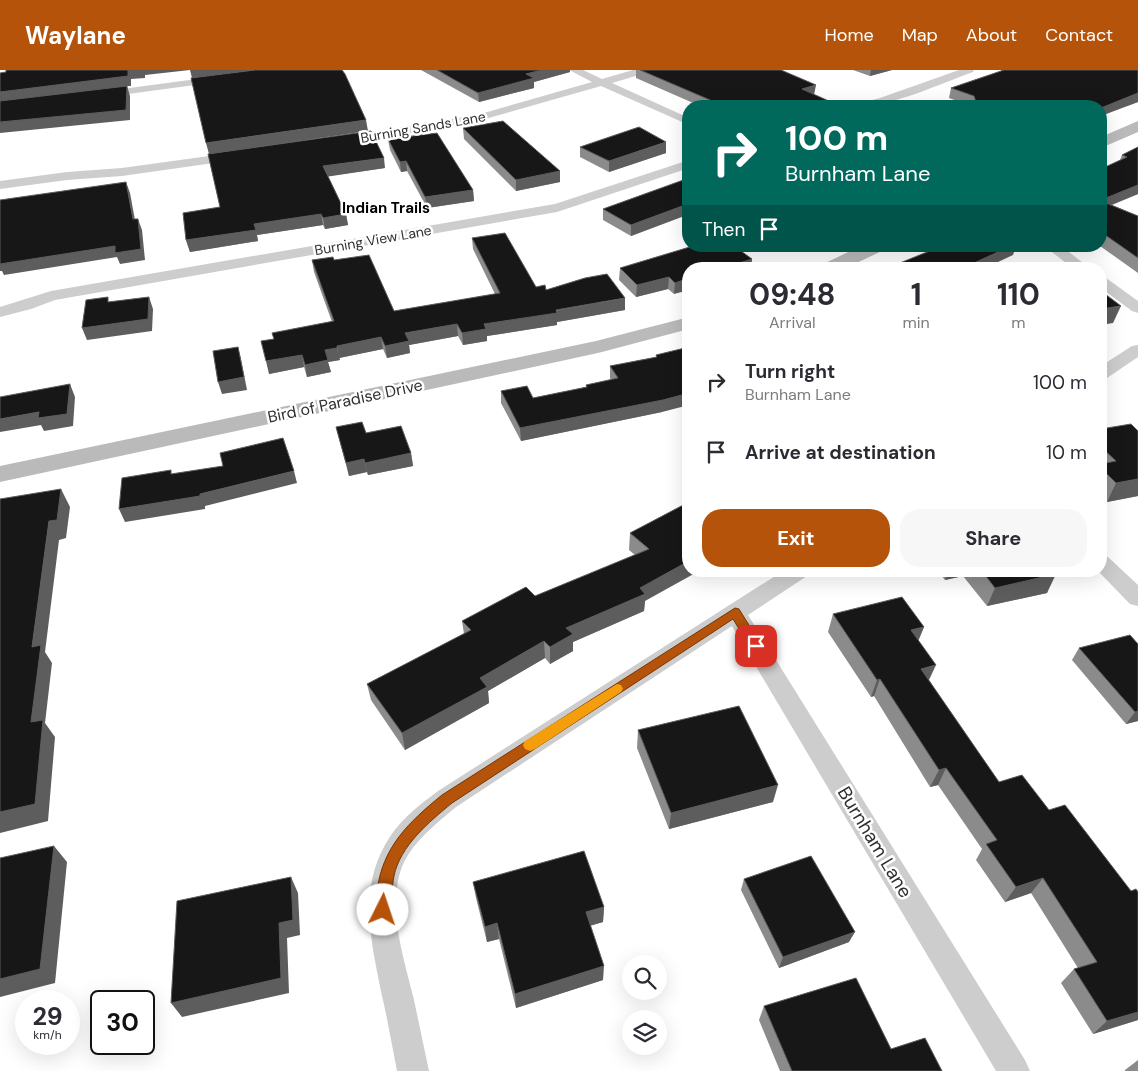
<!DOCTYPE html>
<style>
:root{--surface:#fff;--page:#f7f7f7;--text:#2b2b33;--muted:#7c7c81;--accent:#b45309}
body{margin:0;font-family:"DM Sans",sans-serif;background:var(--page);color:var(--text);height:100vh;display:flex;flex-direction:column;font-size:19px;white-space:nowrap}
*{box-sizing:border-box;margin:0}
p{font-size:16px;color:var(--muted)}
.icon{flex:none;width:28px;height:28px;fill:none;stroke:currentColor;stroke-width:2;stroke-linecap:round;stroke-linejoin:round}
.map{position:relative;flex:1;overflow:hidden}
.drawer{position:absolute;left:682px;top:192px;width:425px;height:315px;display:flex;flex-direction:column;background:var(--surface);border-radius:20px;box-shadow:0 5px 20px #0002}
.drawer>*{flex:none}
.top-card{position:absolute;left:682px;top:30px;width:425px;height:152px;border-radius:20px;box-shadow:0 5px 20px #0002;background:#00695c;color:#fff;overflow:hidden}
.buttons{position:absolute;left:622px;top:885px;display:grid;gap:10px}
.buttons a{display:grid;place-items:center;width:45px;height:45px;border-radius:50%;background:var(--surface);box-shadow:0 5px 20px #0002;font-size:25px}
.speed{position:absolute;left:15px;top:920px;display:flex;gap:10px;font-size:25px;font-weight:700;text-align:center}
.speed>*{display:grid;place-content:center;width:65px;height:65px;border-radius:50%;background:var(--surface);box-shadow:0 5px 20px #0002;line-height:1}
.speed small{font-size:12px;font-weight:400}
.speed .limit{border:2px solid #111;border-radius:8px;background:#fff;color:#111}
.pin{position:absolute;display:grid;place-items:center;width:42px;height:42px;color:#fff;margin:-21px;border-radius:10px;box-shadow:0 2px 8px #0006}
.me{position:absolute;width:55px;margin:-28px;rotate:4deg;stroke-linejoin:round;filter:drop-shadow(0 0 4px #0008)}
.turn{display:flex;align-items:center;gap:18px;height:105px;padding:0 20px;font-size:22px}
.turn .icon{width:65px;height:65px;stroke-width:2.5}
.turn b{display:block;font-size:35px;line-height:42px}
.then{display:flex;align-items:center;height:48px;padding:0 20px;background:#0003;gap:10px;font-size:19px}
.eta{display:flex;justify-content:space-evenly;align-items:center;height:85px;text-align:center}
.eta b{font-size:30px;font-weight:700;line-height:35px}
.button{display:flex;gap:10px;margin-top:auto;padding:10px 20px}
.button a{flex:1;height:58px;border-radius:20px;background:var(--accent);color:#fff;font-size:20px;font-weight:700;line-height:58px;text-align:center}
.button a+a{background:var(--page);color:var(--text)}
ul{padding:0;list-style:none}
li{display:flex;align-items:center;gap:15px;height:70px;padding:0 20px}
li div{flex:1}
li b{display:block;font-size:19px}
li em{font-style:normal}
header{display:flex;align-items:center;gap:30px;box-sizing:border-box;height:70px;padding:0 25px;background:var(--accent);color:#fff}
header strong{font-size:24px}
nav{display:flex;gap:28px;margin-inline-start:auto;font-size:18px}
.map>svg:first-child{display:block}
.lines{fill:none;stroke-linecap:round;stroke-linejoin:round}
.street{fill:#cdcdcd;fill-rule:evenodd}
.secondary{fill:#bababa;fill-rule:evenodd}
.wall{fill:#8b8b8b}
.shaded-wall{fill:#5d5d5d}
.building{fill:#171717;stroke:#5d5d5d}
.route{fill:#b45309;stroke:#753606}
.slow{fill:#f59e0b}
.labels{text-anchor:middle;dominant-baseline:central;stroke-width:5;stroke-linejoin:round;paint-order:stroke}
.far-street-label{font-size:14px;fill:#303030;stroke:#fff}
.far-neighbourhood-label{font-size:15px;font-weight:bold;fill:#000;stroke:#fff}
.street-label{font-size:16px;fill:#303030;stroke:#fff}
.near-street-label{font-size:19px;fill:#303030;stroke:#fff}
</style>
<header>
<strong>Waylane</strong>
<nav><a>Home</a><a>Map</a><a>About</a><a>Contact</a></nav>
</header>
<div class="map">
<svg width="1138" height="1001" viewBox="0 0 1138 1001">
<rect width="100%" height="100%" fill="#fff"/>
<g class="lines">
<g class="street">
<path d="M569,0H583L602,9L633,0H650L649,2L612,13L689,48V55L601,16L478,51L345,74L339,70L345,66L477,45L592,12Z"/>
<path d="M959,0H974L973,2C939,14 890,38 854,36L856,34L880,28Z"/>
<path d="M220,6L225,9L224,11L99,28L93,25L99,22Z"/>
<path d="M238,82L244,86L242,89L122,106L67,110L0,119V111L67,102L122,98Z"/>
<path d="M689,90V98L557,142L55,230L31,239L0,247V237L51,221L555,134Z"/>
<path d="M1044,176H1061L1091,199H1074Z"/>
<path d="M1101,207L1106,208L1138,231V243L1132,241L1101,218Z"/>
<path d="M1138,275V287L1107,308L1101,309V296L1132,276Z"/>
<path d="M1101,485L1108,487L1138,515V536L1130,534L1098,501H1101Z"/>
<path d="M783,501H809L807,506L748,545L1025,990L1030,1001H996L732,556L456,737C437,753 415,770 404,792C385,834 404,888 414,930C419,954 424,977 429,1001H397C392,976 388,951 382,926C372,875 358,823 385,775C397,752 418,736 438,721Z"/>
</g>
<g class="secondary">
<path d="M1138,51V62L1101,78V67Z"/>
<path d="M861,176H886L884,180L844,199H819L821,195Z"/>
<path d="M689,247V259L598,283L0,412V396L596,271Z"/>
</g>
</g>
<g class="wall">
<path d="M421,0H570V2L534,12V18L479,32Z"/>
<path d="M636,0H781L814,25L840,36H700L636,8Z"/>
<path d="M853,0H892L870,6Z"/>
<path d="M1001,0H1138V32L1127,36H971L949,28L951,18L1001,1Z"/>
<path d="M463,58L560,101V112L516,121L464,69Z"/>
<path d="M388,69L473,120L474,131L427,138L407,101L401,102L390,80Z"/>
<path d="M580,77L666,83L609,102L580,87Z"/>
<path d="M1138,77V124L1112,135L1138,146V203L1100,176H1101V99L1120,90L1122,85Z"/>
<path d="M208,84L385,98L328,106L346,144L348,155L325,159L323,155L257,165L258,171L190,182L186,170L220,137Z"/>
<path d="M689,108V149L684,146L631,166L603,150V139Z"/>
<path d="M472,168L536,217L625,240L557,252V255L487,266V271L463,275L458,266L409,275L410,283L387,288L383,279L339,288L340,290L328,292L331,302L307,307L304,297L269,304L274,269L332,252L314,202L312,190H334L394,241L495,224L473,179Z"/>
<path d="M752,189L751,199H689L674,224L668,219L636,227L619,210L620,198Z"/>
<path d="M689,277L662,342L521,371L501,333V321L533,328L586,317V315L611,310L610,308V296L656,287V285Z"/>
<path d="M336,357L366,363L411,383L413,396L368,405L367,402L349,406Z"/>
<path d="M1101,359L1138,426L1107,432L1101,426Z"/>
<path d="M689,432L645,531L644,541L573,572V581L550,594L545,588L488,621L489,633L405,680L371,630L367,614L464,564L462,551L535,526L635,485L629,480L630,463Z"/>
<path d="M938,501H1054L1047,523L987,536L963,506L945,510Z"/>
<path d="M833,544L924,557L918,570L929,610L999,712L1049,740L1131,821L1138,822V950L1093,964L1061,913L1074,899L1078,898L1031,823L1005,832L976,790L982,779L938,715L930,717L874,626L871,627L828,562Z"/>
<path d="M1138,574V651L1126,654L1072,590L1079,578Z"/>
<path d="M638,660L773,732L669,759L637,678Z"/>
<path d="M744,809L849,872L779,898L741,820Z"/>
<path d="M473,812L604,837L603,852L590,856L603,910L516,938L499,869L487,872L476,828Z"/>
<path d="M764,936L942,1001H780L759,950Z"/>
<path d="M1138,990V1001H1125V1000Z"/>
</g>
<g class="shaded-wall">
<path d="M128,0H255L192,8L190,0L145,5V8L131,9V16H127L130,26V50L0,63V22Z"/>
<path d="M542,0H570V2L534,12V18L479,32L478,23L526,4Z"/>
<path d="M871,0H892L870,6Z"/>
<path d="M816,15L814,25L802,19Z"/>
<path d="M1138,23V32L1101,46V38Z"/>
<path d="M366,50L368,61L209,84L206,73Z"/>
<path d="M666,72V83L609,102V91Z"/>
<path d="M384,88L385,98L325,107L323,96Z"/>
<path d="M406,91L407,101L401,102L400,92Z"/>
<path d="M560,101V112L516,121V110Z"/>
<path d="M126,112L130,123L137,161L133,149Z"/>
<path d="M1138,115V124L1101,139V130Z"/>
<path d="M473,120L474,131L427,138L425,127Z"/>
<path d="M685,135L684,146L631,166V155Z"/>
<path d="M321,144L323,155L257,165L254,154Z"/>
<path d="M346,144L348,155L325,159L323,148Z"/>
<path d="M138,149L142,160L145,190L120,194L117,187L4,205L2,201H0V190Z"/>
<path d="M256,160L258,171L190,182L186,170Z"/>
<path d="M1011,176H1016L1013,185L983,199H961Z"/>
<path d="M752,189L751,199H720Z"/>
<path d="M669,207L668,219L636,227L637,215Z"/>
<path d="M689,208V220L674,224L675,213Z"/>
<path d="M149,227L153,239L152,261L87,270L82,258Z"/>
<path d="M625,228V240L557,252V255L487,266V271L463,275L462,263L484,254Z"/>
<path d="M1121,236L1113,253L1101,255V239Z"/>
<path d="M457,254L458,266L409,275L410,283L387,288L385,276L405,263Z"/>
<path d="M381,267L383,279L339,288L337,276Z"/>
<path d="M238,277L241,289L247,320L222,324L218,312Z"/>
<path d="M337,278L340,290L328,292L331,302L307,307L305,295L325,280Z"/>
<path d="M302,285L304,297L269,304L266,291Z"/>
<path d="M70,314L75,327L73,356L44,361L41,355L0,362V349L39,342Z"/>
<path d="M689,323V335L662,342L521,371L520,358Z"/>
<path d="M411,383L413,396L368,405L365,393Z"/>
<path d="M364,389L367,402L349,406L346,393Z"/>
<path d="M294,401L297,413L205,436V439L125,452L119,439L200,424Z"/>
<path d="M1138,409V426L1107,432L1116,413Z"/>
<path d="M61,419L70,437L66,468L59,470L45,582L52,593L45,653L55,667L48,751L0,763V742L31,652L32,577L49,451Z"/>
<path d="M689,491V501H699L645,531L644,541L573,572V581L550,594V577L566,558Z"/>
<path d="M949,501H965L963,506L945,510Z"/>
<path d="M1056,504L1047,523L987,536L995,518Z"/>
<path d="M924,557L917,574L911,560Z"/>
<path d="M544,571L545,588L488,621L489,633L405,680L402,663L480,608Z"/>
<path d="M936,595L928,612L921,599Z"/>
<path d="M880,609L874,626L871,627L877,610Z"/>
<path d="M1138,641V651L1126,654L1135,642Z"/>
<path d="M946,698L938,715L930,717L939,700Z"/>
<path d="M778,715L773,732L669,759L671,743Z"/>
<path d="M54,776L67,792L55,913L0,927V909Z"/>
<path d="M291,807L298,823L300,865L287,868L289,923L182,947L171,933L279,853Z"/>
<path d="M1043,808L1031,823L1005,832L1016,817Z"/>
<path d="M604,837L603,852L585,857L586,842Z"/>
<path d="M497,853L499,869L487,872L485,857Z"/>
<path d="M855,862L849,872L779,898L783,887Z"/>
<path d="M604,896L603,910L516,938L515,924Z"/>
<path d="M1138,942V950L1093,964L1107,951Z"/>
</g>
<g class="building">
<path d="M6,0H128V6L0,22V3L6,2Z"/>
<path d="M255,0H342L345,4L366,50L206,73L191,8Z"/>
<path d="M437,0H542L526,4L534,8L478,23Z"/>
<path d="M640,0H781L816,15L802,19L840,36H724Z"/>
<path d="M1004,0H1138V23L1101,38V36H980L977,35L974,26L951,18Z"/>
<path d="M127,16L126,40L0,52V31Z"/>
<path d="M503,51L560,101L516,110L463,58Z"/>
<path d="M639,57L666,72L609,91L580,77Z"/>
<path d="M371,61L384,88L323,96L346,144L323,148L321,144L254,154L256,160L186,170L183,143L220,137L208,84Z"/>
<path d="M437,63L473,120L425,127L406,91L400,92L388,69Z"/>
<path d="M1138,77V115L1101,130V99L1127,87L1122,85Z"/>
<path d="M689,108V138L685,135L631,155L603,139Z"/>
<path d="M126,112L133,149H138L141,179L115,183V176L0,194V130Z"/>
<path d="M1101,131L1138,146V188L1101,162Z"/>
<path d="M505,163L536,217L545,215L546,220L585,208L607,204L625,228L556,240L557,243L484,254L486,259L462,263L457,254L405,263L409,271L385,276L381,267L337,276V278L325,280L328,290L305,295L302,285L266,291L261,271L274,269L272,263L334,251L312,190L333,187L334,190L369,185L394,241L500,223L472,168Z"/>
<path d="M693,176H734L752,189L720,199H689V208L675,213L669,207L637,215L620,198Z"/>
<path d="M942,176H1011L961,199H893L890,197Z"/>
<path d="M1101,221L1121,236L1101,239Z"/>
<path d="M108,227V232L149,227L148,249L82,258L86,230Z"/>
<path d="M238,277L244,307L218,312L213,281Z"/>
<path d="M689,277V323L663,330L520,358L501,321L527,316L533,328L587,317L586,315L618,308L610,296L657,287L656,285Z"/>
<path d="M70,314L67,344L38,348L39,342L0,349V327Z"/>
<path d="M362,352L366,363L401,356L411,383L365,393L364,389L346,393L336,357Z"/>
<path d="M1131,354L1138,361V409L1116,413L1101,398V394L1116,391L1101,377V359Z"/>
<path d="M283,368L294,401L200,424V426L119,439L122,408L171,400V404L223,396L220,383Z"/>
<path d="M61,419L57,450L49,451L32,577L41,575L31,652L43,650L35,734L0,742V429Z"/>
<path d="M689,432V491L640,518L645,524L566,558L573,564L550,577L544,571L480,608L487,617L402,663L367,614L471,560L462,551L526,517L535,526L649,479L630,463Z"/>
<path d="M982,501H1054L1056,504L995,518Z"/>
<path d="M902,527L924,557L911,560L936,595L921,599L999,712L1022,705L1049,740L1065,735L1131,821L1136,819L1138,822V942L1107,951L1074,899L1097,892L1043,808L1016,817L986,774L997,770L946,698L939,700L880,609L877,610L833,544Z"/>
<path d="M1130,565L1138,574V641L1135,642L1079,578Z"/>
<path d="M739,636L778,715L671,743L638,660Z"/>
<path d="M54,776L40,899L0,909V788Z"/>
<path d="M584,781L604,837L586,842L604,896L515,924L497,853L485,857L473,812Z"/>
<path d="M811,786L855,862L783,887L744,809Z"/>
<path d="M291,807L293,850L279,853L281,908L171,933L177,831Z"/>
<path d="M856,908L891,979L925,968L942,1001H792L764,936Z"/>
</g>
<path class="route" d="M735,538L739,539L760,573L762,576L760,580H752L733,549L452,733C429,752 400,776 394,806C391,819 394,833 389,845L383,847L378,845C375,838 377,830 377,822C382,777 409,752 442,725Z"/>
<path class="slow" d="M617,614L621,615L623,619L621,622L535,679L530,681L525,679L523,675L525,671Z"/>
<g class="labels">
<g class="far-street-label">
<text transform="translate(423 57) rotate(-10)">Burning Sands Lane</text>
<text transform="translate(373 170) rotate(-10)">Burning View Lane</text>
</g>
<g class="far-neighbourhood-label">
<text x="386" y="138">Indian Trails</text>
</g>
<g class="street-label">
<text transform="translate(345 331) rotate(-12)">Bird of Paradise Drive</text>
</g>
<g class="near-street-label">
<text transform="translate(875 772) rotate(59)">Burnham Lane</text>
</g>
</g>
</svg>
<div class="buttons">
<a><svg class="icon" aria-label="search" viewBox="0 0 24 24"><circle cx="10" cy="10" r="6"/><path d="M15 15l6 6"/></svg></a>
<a><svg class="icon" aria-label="layers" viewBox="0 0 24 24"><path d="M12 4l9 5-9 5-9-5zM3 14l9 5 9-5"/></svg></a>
</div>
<div class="speed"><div>29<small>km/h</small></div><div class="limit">30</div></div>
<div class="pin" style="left:756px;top:576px;background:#d93025"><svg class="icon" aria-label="arrive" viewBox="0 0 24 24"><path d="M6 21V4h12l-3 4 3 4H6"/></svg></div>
<svg class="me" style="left:383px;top:840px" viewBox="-20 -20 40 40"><circle r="19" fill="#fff"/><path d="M0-13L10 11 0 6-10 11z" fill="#b45309"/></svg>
<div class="top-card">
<div class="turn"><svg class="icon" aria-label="right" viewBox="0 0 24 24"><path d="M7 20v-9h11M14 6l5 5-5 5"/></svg><div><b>100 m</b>Burnham Lane</div></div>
<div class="then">Then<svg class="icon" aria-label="arrive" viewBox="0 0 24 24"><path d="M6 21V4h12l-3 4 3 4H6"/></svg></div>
</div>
<section class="drawer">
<div class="eta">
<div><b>09:48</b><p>Arrival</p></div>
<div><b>1</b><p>min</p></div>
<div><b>110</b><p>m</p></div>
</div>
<ul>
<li><svg class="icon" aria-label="right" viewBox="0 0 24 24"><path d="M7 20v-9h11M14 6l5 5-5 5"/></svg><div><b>Turn right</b><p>Burnham Lane</p></div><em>100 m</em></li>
<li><svg class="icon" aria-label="arrive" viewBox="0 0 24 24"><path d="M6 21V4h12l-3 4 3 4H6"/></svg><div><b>Arrive at destination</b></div><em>10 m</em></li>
</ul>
<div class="button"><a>Exit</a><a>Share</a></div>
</section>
</div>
